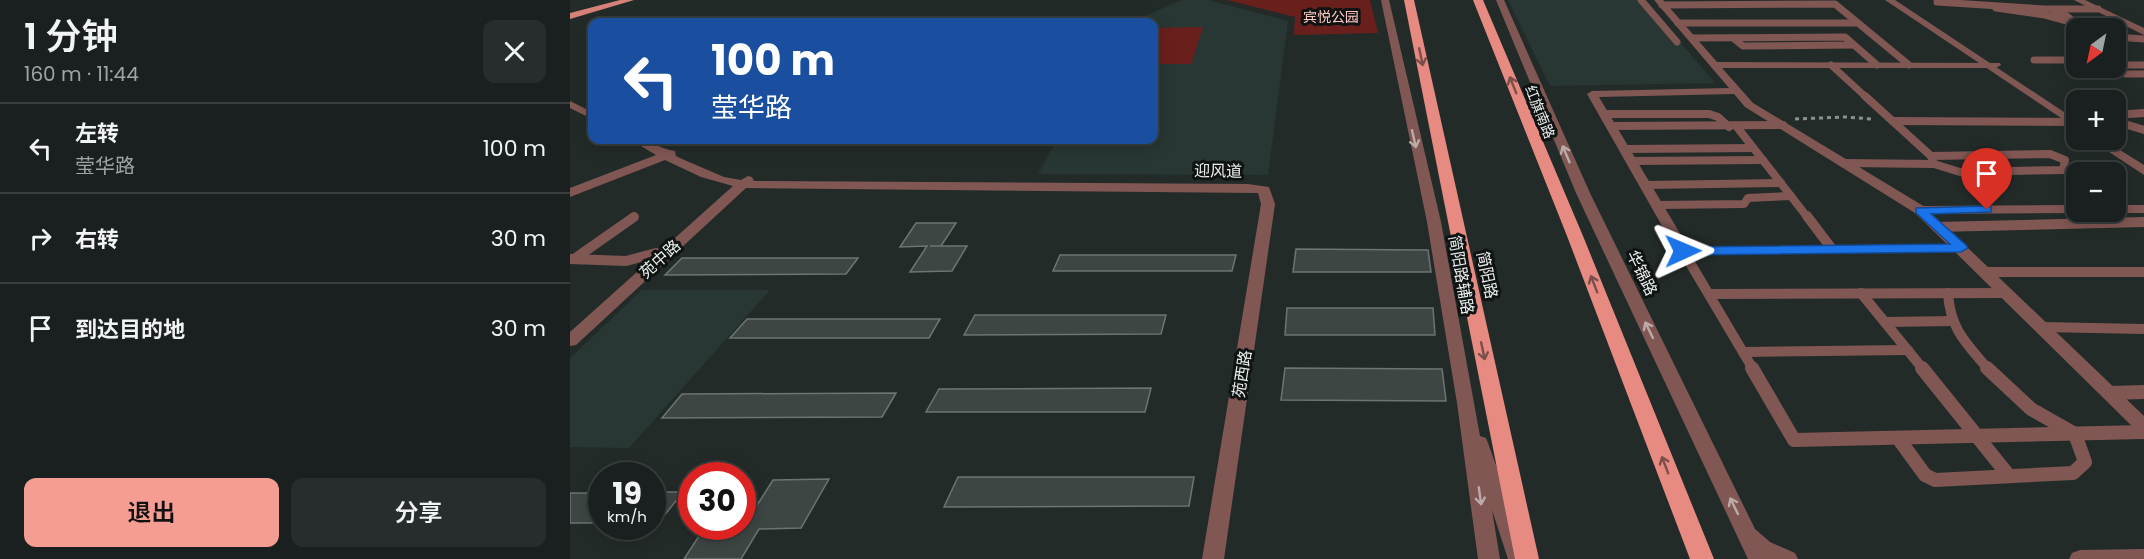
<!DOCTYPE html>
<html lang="zh">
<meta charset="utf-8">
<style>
:root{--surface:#1a201f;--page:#272d2c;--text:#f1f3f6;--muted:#9fa3a4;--line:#383e3d;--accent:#f59c93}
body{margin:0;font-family:Poppins,"Noto Sans SC",sans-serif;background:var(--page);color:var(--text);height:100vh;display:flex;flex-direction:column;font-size:22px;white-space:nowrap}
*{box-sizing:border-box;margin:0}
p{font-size:20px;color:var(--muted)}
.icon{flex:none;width:33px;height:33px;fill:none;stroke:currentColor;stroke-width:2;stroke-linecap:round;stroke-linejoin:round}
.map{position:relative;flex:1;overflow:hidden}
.panel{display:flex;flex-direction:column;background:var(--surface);width:570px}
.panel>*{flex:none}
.top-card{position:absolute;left:18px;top:18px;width:570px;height:126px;border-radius:12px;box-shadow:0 3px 15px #0003,0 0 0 2px var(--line);background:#1a4fa0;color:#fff;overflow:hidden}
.needle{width:39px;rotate:213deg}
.controls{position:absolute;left:1496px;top:18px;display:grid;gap:12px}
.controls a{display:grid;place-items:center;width:60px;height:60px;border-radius:12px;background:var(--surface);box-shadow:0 3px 15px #0003,0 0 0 2px var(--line);font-size:30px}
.speed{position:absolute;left:18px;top:462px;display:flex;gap:12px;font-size:30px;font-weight:700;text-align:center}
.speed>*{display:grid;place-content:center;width:78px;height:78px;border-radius:50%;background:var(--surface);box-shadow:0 3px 15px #0003,0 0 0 2px var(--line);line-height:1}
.speed small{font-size:15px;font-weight:400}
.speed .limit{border:9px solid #d22;background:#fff;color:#111}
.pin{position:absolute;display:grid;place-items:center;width:51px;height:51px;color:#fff;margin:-62px -26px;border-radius:50% 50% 50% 0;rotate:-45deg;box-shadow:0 0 6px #0007}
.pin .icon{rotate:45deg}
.me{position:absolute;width:66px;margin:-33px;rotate:89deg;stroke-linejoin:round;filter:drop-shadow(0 0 4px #0008)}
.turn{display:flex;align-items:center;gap:21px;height:126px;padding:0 24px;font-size:27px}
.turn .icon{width:78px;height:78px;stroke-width:2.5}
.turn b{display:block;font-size:42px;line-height:51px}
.round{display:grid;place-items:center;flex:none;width:63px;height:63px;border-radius:12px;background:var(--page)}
.headline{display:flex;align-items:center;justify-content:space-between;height:102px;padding:0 24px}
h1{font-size:36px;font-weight:600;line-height:45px}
.action{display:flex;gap:12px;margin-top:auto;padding:12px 24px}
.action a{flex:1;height:69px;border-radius:12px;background:var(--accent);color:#111;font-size:24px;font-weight:600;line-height:69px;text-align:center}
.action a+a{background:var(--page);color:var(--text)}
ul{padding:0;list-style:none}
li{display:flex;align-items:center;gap:18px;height:90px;padding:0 24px;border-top:2px solid var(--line)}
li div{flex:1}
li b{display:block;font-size:22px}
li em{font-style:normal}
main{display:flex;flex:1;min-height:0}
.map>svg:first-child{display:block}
.built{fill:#283734}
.green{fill:#69201d}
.building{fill:#3e4644;stroke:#6c7573;stroke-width:1.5}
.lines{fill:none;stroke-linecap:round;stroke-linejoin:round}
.path{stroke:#8b9190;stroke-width:3;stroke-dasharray:4 4;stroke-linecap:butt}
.service-far3{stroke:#805753;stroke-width:7}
.service-far2{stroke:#805753;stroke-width:8}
.service-far1{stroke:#805753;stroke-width:10}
.service{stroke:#805753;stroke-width:14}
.minor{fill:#805753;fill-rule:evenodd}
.tertiary{fill:#805753;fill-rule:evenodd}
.primary{fill:#d6827a;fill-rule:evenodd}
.trunk{fill:#e78a82;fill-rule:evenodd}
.oneway{stroke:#7b4e4a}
.oneway2{stroke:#bbaba9}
.route{fill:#1a73e8;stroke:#114b97;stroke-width:1.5}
.labels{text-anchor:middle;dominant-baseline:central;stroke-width:6;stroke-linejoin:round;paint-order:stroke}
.far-park-label{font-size:14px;fill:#fec9c3;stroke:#0f1312}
.far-street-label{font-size:14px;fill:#ebf0ef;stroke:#0f1312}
.street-label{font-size:16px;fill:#ebf0ef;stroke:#0f1312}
</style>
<main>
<section class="panel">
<div class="headline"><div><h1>1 分钟</h1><p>160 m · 11:44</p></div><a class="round"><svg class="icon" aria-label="close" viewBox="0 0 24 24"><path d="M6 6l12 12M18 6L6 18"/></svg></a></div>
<ul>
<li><svg class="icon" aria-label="left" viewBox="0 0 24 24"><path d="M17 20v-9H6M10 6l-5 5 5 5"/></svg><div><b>左转</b><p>莹华路</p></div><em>100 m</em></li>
<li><svg class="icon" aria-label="right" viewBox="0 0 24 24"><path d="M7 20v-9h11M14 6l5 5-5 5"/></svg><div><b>右转</b></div><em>30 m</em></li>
<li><svg class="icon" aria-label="arrive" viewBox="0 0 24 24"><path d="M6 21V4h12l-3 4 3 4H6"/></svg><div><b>到达目的地</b></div><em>30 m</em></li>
</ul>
<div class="action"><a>退出</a><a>分享</a></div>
</section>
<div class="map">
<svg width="1574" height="559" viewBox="0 0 1574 559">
<rect width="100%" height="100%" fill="#232b29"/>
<g class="built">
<path d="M612,0H638L718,21L698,175L468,174L487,140H584V22H561Z"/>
<path d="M938,0H1074L1145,83L980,86Z"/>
<path d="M72,290H200L59,448L0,447V358Z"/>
</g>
<g class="green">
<path d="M657,0H800L808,33L724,35L725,17Z"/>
<path d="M633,27L621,64H584V28Z"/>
</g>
<g class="building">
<path d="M346,223H386L371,246H360H397L382,271L340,272L357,246L330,247Z"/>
<path d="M726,249L858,250L861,272H723Z"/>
<path d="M490,255H666L662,271H483Z"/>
<path d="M112,258H288L276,274L95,275Z"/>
<path d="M717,308H863L865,335H715Z"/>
<path d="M405,315H596L591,334L394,335Z"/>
<path d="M177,319H370L359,338H160Z"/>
<path d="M715,368L872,369L876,401L711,400Z"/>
<path d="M581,388L575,412H356L369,389Z"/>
<path d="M326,393L312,417L92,418L112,394Z"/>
<path d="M388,477H624L619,506L374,507Z"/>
<path d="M259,479L231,528L189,529L171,559H114L133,530L172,529L203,480Z"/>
<path d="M82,492H113L82,531Z"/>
<rect x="0" y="493" width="32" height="30"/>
</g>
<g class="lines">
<path class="path" d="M1225,119L1276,117L1301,119"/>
<g class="service-far3">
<path d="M1071,0L1107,42"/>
<path d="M1367,2L1475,9H1528"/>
<path d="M1092,5L1265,4L1339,65"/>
<path d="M1426,8L1475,15L1508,24L1494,14L1484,11"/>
<path d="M1108,23H1286"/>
<path d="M1502,36H1506"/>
<path d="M1545,37L1574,39"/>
<path d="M1122,38L1275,37L1307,65"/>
<path d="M1163,38L1173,46L1283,45"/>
<path d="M1464,60H1506"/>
<path d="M1261,65L1296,97"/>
<path d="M1545,65H1574"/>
<path d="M1545,67L1556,74H1574"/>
</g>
<g class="service-far2">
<path d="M1574,113L1545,115L1548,122L1574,130"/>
<path d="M1034,114H1139L1148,117L1159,127"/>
<path d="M1323,121L1506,122"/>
<path d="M1041,126L1213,125"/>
<path d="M1167,127L1238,218"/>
<path d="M1054,149L1183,148"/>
<path d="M1361,156L1480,154L1495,160L1493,170L1390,172L1364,164"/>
<path d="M1061,161L1193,160"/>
<path d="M1274,163L1364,164L1361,156L1295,96"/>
<path d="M1075,185L1211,183"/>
<path d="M1087,205L1174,204L1178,198L1221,196"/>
<path d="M1545,209H1574"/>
<path d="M1350,210L1506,209"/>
</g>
<g class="service-far1">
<path d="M1237,216L1262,249"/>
<path d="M1366,227L1574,222"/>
<path d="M1113,251L1183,369"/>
<path d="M0,259L56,261L86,253"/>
<path d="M4,259L64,217"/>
<path d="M1416,272H1574"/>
<path d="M1291,293L1353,369"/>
<path d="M1378,293C1380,329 1396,343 1418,369"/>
<path d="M1139,294L1437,293"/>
<path d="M1315,322L1383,321"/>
<path d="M1472,327L1574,329"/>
<path d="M1173,352L1338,350"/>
</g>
<g class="service">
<path d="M1182,368L1224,440L1574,432"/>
<path d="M1352,368L1439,476"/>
<path d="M1539,393L1574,392"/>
<path d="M1328,438L1355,475L1365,480L1503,473L1515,462L1505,434L1461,409L1417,368"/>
</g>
<g class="minor">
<path d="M1084,0H1093L1147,62L1430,63L1431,65L1426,68H1152L1183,103L1355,207L1574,416V434L1568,432L1385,252L1108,254L1017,94L1022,91L1159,88ZM1164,94L1175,107L1345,213L1377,244L1118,247L1029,97Z"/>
<path d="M1504,0H1515L1574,28V35Z"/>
</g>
<g class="tertiary">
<path d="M811,0H819L871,222L910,436L916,438L918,443L960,559H938L922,510L930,559H908L887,403L857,222Z"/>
<path d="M926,0H934L1020,193L1185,529L1200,542L1225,553L1228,559H1178L1006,193Z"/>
<path d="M1315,0H1325L1506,120V128Z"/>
<path d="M0,101L22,112V119L0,108Z"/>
<path d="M61,140C77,138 90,149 105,151L106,156L112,159L154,177L171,180L178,176L182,177L184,181L678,184L699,187L705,204L654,559H632L691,204L688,193L176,188L6,345L0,346V332L163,186L131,177L95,160L0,197V188L86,155Z"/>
<path d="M1521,140H1534L1574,165V175Z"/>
<path d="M1574,549V559H1499L1502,553L1510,550Z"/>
</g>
<path class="primary" d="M50,0H64L0,19V13Z"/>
<g class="trunk">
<path d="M834,0H844L969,559H945Z"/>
<path d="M903,0H913L1013,236L1144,559H1120L997,236Z"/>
</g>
</g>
<defs><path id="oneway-shaft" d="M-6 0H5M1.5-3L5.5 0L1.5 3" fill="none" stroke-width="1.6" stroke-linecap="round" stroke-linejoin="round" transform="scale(1.5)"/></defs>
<g class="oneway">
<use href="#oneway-shaft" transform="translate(851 57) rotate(78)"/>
<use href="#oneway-shaft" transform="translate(943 85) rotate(-112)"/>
<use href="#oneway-shaft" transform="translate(1024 284) rotate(-111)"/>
<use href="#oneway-shaft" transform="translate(913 351) rotate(78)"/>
<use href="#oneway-shaft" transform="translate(1095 465) rotate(-111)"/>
</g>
<g class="oneway2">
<use href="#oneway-shaft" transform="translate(844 139) rotate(77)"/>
<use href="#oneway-shaft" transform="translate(996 154) rotate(-113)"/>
<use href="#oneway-shaft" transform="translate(1079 330) rotate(-116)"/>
<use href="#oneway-shaft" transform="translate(910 496) rotate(82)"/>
<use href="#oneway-shaft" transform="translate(1164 506) rotate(-116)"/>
</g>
<path class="route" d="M1417,206L1421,207V212L1361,214L1396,245L1398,248L1391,252L1113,255L1107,251L1113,247L1380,244L1346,213V208Z"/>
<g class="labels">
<g class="far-park-label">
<text x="761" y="17">宾悦公园</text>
</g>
<g class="far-street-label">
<text transform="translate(970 112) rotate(68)">红旗南路</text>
</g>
<g class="street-label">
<text transform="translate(648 171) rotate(1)">迎风道</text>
<text transform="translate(90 259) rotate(-42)">苑中路</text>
<text transform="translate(1072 273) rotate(64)">华锦路</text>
<text transform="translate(891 275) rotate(80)">简阳路辅路</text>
<text transform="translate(917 275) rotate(78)">简阳路</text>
<text transform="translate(672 374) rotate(-81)">苑西路</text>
</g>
</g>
</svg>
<div class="controls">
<a><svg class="needle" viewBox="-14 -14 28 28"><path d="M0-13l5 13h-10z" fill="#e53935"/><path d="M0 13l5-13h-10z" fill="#9fa3a4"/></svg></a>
<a>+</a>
<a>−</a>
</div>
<div class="speed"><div>19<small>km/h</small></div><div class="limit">30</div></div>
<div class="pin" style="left:1417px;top:210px;background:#d93025"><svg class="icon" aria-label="arrive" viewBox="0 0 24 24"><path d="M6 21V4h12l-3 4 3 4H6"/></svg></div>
<svg class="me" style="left:1113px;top:251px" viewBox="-20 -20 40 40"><path d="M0-17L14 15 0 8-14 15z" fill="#1a73e8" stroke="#fff" stroke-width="4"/></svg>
<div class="top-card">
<div class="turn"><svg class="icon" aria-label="left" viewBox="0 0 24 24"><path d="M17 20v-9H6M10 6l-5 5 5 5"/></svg><div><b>100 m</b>莹华路</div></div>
</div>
</div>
</main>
